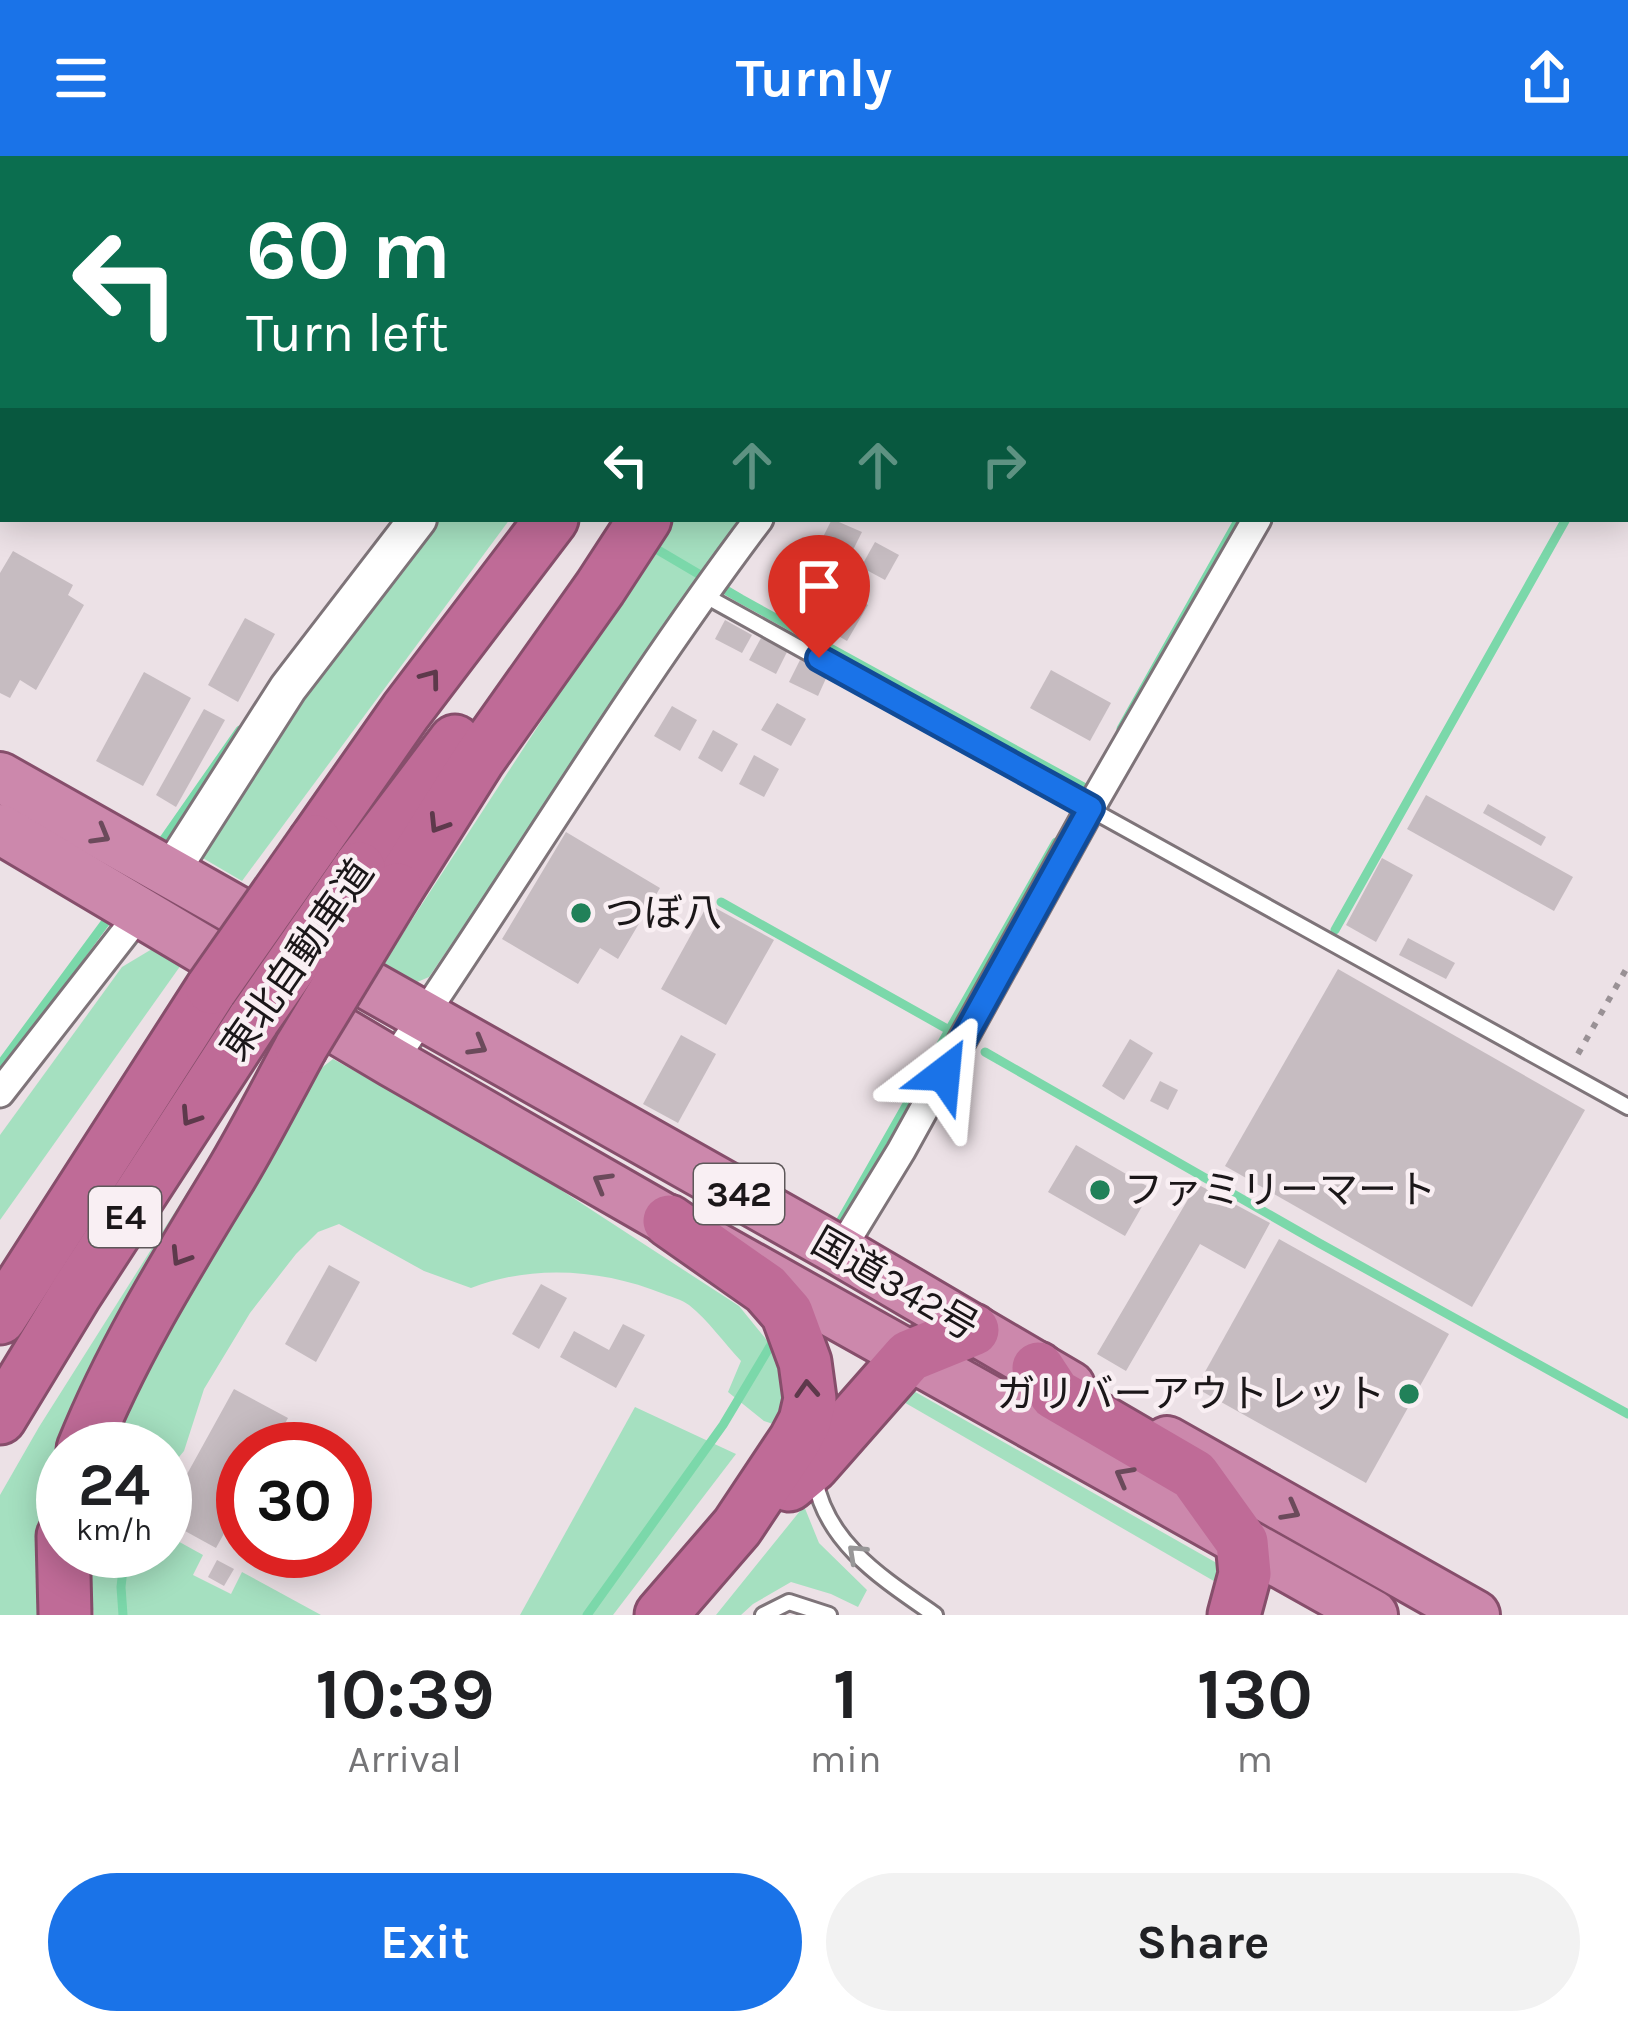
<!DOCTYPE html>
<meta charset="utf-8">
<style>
:root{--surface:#fff;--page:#f2f2f2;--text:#202124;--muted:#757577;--accent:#1a73e8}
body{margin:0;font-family:Karla,"Noto Sans JP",sans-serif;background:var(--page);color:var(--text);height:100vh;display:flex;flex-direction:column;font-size:45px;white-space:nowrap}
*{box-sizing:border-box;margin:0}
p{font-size:39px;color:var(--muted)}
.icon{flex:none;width:66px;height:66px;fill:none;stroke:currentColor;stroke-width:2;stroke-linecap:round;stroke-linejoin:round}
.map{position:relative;height:1459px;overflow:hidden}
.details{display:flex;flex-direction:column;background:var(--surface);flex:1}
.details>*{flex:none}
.hud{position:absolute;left:0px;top:0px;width:1629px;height:366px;box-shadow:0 6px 30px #0003;background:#0b6e4f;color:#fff;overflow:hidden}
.speed{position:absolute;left:36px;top:1266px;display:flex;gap:24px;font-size:60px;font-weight:700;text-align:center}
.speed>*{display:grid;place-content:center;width:156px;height:156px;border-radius:50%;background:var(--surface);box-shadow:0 6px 30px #0003;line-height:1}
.speed small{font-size:30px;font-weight:400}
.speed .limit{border:18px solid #d22;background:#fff;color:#111}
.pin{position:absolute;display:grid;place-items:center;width:102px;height:102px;color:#fff;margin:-123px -51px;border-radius:50% 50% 50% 0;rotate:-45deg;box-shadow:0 0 12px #0007}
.pin .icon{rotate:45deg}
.me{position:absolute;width:132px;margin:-66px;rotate:29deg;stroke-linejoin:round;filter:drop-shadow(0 0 9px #0008)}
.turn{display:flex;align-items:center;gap:42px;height:252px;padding:0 48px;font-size:54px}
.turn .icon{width:156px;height:156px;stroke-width:2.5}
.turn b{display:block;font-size:84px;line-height:102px}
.lanes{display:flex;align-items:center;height:114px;padding:0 48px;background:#0003;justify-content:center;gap:60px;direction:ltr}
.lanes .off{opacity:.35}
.eta{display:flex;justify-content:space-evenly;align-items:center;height:204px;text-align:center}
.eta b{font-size:72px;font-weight:700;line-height:84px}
.cta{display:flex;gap:24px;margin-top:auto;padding:24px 48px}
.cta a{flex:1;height:138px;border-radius:72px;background:var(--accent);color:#fff;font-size:48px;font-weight:700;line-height:138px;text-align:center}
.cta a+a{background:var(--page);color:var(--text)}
header{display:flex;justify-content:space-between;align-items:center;height:156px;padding:0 48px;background:var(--accent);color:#fff;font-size:54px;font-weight:700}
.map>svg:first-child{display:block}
.green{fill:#a5e0c0}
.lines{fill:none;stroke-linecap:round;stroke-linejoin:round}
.stream{stroke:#7bd8aa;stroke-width:9}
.building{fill:#c6bcc1}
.service-casing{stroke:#7e7479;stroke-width:20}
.minor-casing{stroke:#7e7479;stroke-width:33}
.tertiary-casing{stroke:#7e7479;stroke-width:42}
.trunk-casing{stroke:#864e6b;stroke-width:54}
.motorway-casing{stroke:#864e6b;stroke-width:57}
.path{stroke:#999195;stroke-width:6;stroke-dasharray:6 9;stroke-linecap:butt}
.service{stroke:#fff;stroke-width:14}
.minor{stroke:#fff;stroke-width:27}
.tertiary{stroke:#fff;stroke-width:36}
.trunk{stroke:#cc88ac;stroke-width:48}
.motorway{stroke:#bf6b97;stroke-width:51}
.motorway-bridge-casing{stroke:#864e6b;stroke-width:57;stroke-linecap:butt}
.motorway-bridge{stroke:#bf6b97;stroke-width:51}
.oneway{stroke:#5d394b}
.oneway2{stroke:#6b4a5b}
.oneway3{stroke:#989798}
.route-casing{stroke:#114b97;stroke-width:30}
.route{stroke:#1a73e8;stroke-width:21}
.poi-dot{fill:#218159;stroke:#f9eff3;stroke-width:4.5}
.labels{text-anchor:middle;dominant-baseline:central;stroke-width:9;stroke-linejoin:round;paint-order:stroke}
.shield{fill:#f9eff3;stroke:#5e585a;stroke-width:3}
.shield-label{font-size:36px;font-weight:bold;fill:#1b1719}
.poi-label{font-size:39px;fill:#1b1719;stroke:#f9eff3;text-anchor:start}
.street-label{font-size:39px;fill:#1b1719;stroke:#f9eff3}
</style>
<header><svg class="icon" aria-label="menu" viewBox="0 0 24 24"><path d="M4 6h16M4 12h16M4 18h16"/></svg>Turnly<svg class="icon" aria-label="share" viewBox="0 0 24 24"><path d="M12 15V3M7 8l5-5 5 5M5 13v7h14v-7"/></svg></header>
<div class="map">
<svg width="1628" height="1459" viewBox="0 0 1628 1459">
<rect width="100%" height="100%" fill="#ece1e6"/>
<g class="green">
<path d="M439,363H510L242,725L201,701L325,506Z"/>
<path d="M673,363H741L429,821L415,827L383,808Z"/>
<path d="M152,793L181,809L0,1064V979L122,811Z"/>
<path d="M333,903L521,1008L739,1150L782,1203L794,1244L785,1272L764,1265L728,1236L741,1205C724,1187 708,1164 689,1149C682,1144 672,1141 664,1138C603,1113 532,1108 471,1132L424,1115L339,1068L318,1076L296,1098L250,1157L204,1233L184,1295L165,1318V1293H111L144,1214L251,1036L319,914Z"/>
<path d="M202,1013L63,1290L44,1371L47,1459H0V1339L39,1271Z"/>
<path d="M903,1229L1222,1410L1219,1428L895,1241Z"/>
<path d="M635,1251L736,1298L613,1459H520Z"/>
<path d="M804,1350L819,1387L867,1434L858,1451L831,1438L791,1426L753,1448L741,1459H716Z"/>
<path d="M165,1378L203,1399L193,1419L231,1438L242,1416L321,1459H94L87,1415L90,1395H165Z"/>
</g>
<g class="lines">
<g class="stream">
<path d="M507,3L509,0"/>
<path d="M678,3L681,0"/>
<path d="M1442,3L1443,0"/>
<path d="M0,8L3,9"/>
<path d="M1626,256L1628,252"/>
<path d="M646,387L741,443L1087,633"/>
<path d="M1121,573L1239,363"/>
<path d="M157,693L240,574"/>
<path d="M721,746L949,874"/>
<path d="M1335,774L1566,363"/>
<path d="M985,896L1319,1087L1628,1258"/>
<path d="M0,909L113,756"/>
<path d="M836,1073L1056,686"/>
<path d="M123,1459L121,1431L125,1395"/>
<path d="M587,1459L723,1269L775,1182"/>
</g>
</g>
<g class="building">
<path d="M832,363L862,376L848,404L819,389Z"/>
<path d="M875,386L899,399L885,424L861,411Z"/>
<path d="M13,395L73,429L68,439L84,449L36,534L20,524L10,542L0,537V417Z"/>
<path d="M787,402L831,425L814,457L769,434Z"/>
<path d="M842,434L868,449L847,485L821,470Z"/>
<path d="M245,462L275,478L238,546L208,529Z"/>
<path d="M725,464L752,479L742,497L715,483Z"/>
<path d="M761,482L787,496L776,518L749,504Z"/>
<path d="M800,504L828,518L818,540L789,526Z"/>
<path d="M1051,514L1111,547L1090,585L1030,552Z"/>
<path d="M144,516L191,542L143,630L96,605Z"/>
<path d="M777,547L806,563L791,590L761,574Z"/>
<path d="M672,550L697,564L680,595L654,580Z"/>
<path d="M204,553L225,564L176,651L156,639Z"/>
<path d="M713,574L738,588L722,616L698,602Z"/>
<path d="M754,599L779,613L764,641L739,628Z"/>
<path d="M1426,639L1573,721L1554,755L1407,673Z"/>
<path d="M1488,648L1546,681L1541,690L1483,657Z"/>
<path d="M566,676L660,732L618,803L600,792L578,828L502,783Z"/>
<path d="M1382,702L1413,719L1376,786L1346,769Z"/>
<path d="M708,748L774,784L726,869L661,833Z"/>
<path d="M1408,782L1455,807L1446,823L1399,799Z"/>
<path d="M1338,813L1585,954L1472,1151L1225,1010Z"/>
<path d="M681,879L716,898L678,967L643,948Z"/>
<path d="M1130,883L1153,897L1124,944L1102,930Z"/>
<path d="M1160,925L1178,934L1168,954L1150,945Z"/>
<path d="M1076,989L1152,1033L1125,1080L1048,1036Z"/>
<path d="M1197,1028L1270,1067L1245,1113L1200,1088L1126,1215L1097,1198Z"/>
<path d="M1279,1083L1449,1178L1366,1327L1196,1232Z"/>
<path d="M329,1109L360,1126L316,1206L285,1188Z"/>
<path d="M541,1128L567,1142L539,1193L512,1178Z"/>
<path d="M623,1168L645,1179L616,1232L560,1201L574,1175L609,1194Z"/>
<path d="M234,1233L288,1262L271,1293H243V1343L216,1392L165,1364V1358Z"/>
<path d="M217,1404L234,1413L224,1430L208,1421Z"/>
</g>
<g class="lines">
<defs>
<g id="service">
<path d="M702,438L1628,951"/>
<path d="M815,1323C826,1388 885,1424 935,1459"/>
<path d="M763,1459L789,1446L829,1459"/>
</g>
<g id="minor">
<path d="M195,3L196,0"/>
<path d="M1050,3L1053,0"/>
<path d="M1464,3L1465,0"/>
<path d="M0,30L3,32"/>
<path d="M0,341L3,336"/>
<path d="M392,906C516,726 627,538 759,363"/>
<path d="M0,937L145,751"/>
<path d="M840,1095L901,995L1091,651L1257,363"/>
</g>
<g id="tertiary">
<path d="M705,3L707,0"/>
<path d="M169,718L288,532L418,363"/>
</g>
<g id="trunk">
<path d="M0,621L840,1095L1070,1230"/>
<path d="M0,673L392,906L669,1065L1373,1459"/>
<path d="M1167,1285L1475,1459"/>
</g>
<g id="motorway">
<path d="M842,3L845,0"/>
<path d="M913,3L915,0"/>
<path d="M315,685L406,555L552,363"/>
<path d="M359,712L455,585"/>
<path d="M397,733L479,603L600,432L645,363"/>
<path d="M0,1162L212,832"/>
<path d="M1038,1212L1055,1238L1194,1319L1242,1386L1245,1418L1234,1459"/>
<path d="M0,1262L76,1137L254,863"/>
<path d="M83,1293C122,1196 175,1111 229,1022C255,979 277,935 301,891"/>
<path d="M789,1329L813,1309L909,1200L973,1174"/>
<path d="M63,1380L65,1459"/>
<path d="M661,1459L737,1371L795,1284L805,1265L810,1243L805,1206L787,1157L766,1133L669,1065"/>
</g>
</defs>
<use href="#service" class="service-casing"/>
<use href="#minor" class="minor-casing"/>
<use href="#tertiary" class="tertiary-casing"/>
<use href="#trunk" class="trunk-casing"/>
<use href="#motorway" class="motorway-casing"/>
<path class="path" d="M1578,898L1628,810"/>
<use href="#service" class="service"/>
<use href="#minor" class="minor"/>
<use href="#tertiary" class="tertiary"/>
<use href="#trunk" class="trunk"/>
<use href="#motorway" class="motorway"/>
<defs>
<g id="motorway-bridge">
<path d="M212,832L315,685"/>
<path d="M254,863L359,712"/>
<path d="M301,891L397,733"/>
</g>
</defs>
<use href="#motorway-bridge" class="motorway-bridge-casing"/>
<use href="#motorway-bridge" class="motorway-bridge"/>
</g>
<defs><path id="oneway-chevron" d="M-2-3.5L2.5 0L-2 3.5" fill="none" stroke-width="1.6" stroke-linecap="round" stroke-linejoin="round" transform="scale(3)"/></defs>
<g class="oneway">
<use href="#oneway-chevron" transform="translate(431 522) rotate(-53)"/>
<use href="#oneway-chevron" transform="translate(438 668) rotate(122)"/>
<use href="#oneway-chevron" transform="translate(190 961) rotate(123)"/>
<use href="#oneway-chevron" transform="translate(180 1101) rotate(122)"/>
<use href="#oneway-chevron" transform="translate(807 1233) rotate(-93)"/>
</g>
<g class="oneway2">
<use href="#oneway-chevron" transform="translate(101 679) rotate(30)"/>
<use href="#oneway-chevron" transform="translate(478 890) rotate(30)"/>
<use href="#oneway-chevron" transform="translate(602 1026) rotate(-150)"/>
<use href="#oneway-chevron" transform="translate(1124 1320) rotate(-151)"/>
<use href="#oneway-chevron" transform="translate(1291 1355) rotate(29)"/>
</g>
<use class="oneway3" href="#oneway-chevron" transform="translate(856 1397) rotate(-137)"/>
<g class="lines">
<defs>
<path id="route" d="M819,502L1091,652L944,918"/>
</defs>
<use href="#route" class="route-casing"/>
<use href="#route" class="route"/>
</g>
<g class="poi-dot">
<circle cx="581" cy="757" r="12"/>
<circle cx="1100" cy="1034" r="12"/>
<circle cx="1409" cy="1238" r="12"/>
</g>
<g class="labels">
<g class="shield">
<rect x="694" y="1008" width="90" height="60" rx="9"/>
<rect x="89" y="1031" width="72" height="60" rx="9"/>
</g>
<g class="shield-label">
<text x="739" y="1038">342</text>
<text x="125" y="1061">E4</text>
</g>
<g class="poi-label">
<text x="605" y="757">つぼ八</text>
<text x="1124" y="1034">ファミリーマート</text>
<text x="1385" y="1238" text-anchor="end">ガリバーアウトレット</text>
</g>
<g class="street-label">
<text transform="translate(297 804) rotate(-55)">東北自動車道</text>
<text transform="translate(895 1128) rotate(30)">国道342号</text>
</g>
</g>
</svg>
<div class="speed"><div>24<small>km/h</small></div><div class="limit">30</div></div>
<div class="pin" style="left:819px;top:502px;background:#d93025"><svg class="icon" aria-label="arrive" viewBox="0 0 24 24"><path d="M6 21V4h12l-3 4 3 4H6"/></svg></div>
<svg class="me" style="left:944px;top:918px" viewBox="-20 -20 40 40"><path d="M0-17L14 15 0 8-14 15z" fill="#1a73e8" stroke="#fff" stroke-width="4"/></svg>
<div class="hud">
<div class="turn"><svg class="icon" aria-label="left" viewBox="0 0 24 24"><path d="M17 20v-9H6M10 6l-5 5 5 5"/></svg><div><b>60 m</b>Turn left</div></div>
<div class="lanes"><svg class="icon" aria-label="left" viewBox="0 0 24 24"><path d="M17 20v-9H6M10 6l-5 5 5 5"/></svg><svg class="icon off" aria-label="ahead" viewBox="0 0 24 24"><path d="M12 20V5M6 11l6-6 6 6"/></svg><svg class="icon off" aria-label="ahead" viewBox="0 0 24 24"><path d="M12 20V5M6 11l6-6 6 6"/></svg><svg class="icon off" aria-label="right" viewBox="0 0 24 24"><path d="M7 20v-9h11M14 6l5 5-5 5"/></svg></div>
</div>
</div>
<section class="details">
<div class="eta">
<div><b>10:39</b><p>Arrival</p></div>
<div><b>1</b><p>min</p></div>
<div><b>130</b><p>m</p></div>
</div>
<div class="cta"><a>Exit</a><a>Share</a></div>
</section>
